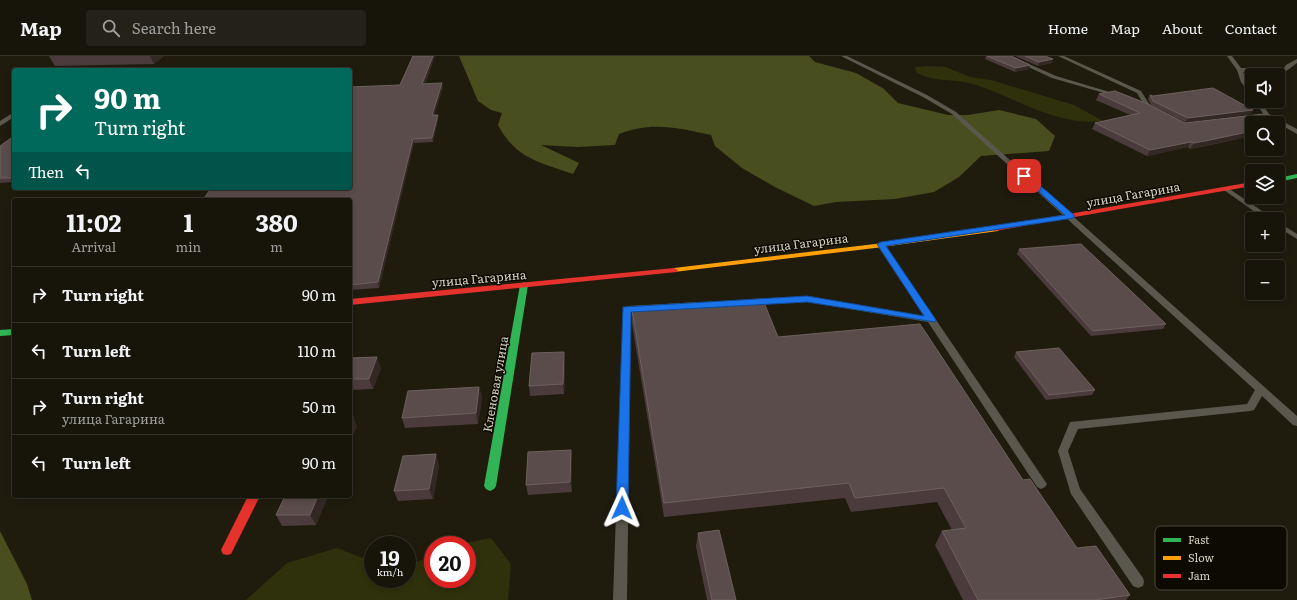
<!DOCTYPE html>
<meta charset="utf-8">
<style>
:root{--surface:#17150a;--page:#242218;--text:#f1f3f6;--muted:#9e9f9c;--line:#36342b}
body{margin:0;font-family:Literata,serif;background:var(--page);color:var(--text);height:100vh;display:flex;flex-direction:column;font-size:15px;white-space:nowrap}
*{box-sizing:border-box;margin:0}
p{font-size:13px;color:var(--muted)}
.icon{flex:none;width:22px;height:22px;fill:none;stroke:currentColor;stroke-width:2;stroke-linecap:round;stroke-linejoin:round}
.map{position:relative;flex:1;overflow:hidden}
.side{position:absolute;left:12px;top:142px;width:340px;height:300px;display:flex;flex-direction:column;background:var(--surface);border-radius:4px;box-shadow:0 2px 6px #0003,0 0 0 1px var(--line)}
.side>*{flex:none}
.banner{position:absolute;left:12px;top:12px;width:340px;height:122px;border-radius:4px;box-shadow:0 2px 6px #0003,0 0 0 1px var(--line);background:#00695c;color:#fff;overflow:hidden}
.tools{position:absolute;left:1245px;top:12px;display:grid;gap:8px}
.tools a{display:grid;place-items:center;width:40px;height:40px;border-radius:4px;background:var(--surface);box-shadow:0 2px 6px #0003,0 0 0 1px var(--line);font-size:20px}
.speed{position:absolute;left:364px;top:480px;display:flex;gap:8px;font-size:20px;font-weight:700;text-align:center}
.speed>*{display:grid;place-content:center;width:52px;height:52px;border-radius:50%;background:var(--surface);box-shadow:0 2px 6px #0003,0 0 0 1px var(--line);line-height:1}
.speed small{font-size:10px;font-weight:400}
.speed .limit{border:6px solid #d22;background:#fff;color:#111}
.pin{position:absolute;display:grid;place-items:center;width:34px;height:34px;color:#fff;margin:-17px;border-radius:8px;box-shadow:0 2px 6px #0006}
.me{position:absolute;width:44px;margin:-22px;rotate:1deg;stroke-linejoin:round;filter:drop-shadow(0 0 3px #0008)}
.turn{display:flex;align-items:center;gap:14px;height:84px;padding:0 16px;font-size:18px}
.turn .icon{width:52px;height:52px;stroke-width:2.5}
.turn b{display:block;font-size:28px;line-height:34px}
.then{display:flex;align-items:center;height:38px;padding:0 16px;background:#0003;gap:8px;font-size:15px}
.eta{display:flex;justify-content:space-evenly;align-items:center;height:68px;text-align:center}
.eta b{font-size:24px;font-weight:700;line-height:28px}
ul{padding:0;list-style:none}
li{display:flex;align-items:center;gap:12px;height:56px;padding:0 16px;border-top:1px solid var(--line)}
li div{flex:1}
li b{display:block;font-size:15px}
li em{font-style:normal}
header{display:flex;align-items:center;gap:24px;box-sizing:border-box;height:56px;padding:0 20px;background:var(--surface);border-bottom:1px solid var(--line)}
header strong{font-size:19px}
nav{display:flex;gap:22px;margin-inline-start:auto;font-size:14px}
.search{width:280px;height:36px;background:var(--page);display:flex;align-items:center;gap:10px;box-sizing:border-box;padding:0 14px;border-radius:4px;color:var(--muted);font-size:15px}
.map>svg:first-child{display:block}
.green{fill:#2e310b}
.forest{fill:#494e1e}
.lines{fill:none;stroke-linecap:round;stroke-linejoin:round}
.lane{fill:#5a584d;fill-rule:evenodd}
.fast{fill:#30b455;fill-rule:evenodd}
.slow{fill:#ff9f0a;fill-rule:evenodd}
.jam{fill:#e5322d;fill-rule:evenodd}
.wall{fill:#4b3b3c}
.shaded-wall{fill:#332824}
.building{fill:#5a4c4b;stroke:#6d615e}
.route{fill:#1a73e8;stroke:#114b97}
.labels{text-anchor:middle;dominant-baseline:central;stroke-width:3;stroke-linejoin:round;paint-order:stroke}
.street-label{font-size:12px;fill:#d7d3c3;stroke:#0d0a02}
.key{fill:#0d0a02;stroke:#4a463c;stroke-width:1}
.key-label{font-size:11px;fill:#d7d3c3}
</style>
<header>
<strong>Map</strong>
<div class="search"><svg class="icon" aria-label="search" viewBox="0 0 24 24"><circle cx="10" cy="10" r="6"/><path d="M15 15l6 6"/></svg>Search here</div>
<nav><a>Home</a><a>Map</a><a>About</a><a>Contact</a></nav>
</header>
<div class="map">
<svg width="1297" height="544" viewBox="0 0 1297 544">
<rect width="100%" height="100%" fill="#1f1c0e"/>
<g class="green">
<path d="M928,10L946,11L970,21L991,24L1054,43L1074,49L1103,65C1057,71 1015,41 973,28C954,22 934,27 916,16L915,11Z"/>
<path d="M491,482L511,508L508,544H246L287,507L337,492L373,506V523H407V506H417L433,499V523H467V489H454Z"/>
</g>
<g class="forest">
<path d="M459,0H809L815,6L856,17L884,33L898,47L948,59H968L999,54L1036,63L1055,80L1049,95L981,100L959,121L934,136L895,143L836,146L814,150L775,131L742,112L715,90L711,79C679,72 651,65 619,78L615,89L578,91L541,89L579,107L573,118C539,106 516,103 498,69L502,57L491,54L478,45Z"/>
<path d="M0,475L27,528L32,544H0Z"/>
</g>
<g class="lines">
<g class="lane">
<path d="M841,0H847L927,39L956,56L1297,360V370L1293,369L1262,340L1254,354L1250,355L1078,373L1068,395L1080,433L1143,522L1144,526L1143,530L1138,532L1133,530L1071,438L1058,395L1070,366L1247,348L1255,334L952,58L923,41Z"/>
<path d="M1005,0H1011L1056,20L1123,40L1118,41L1052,22Z"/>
<path d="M1058,0H1064L1141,35L1151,51L1146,52L1137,37Z"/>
<path d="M1227,0H1232L1241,12H1284L1286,9L1297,3V7L1285,16H1243C1246,23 1252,31 1252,39L1250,38L1241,26L1237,14Z"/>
<path d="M1254,45H1260L1269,58L1297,73V78L1265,60Z"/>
<path d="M14,56V61L0,70V65Z"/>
<path d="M1226,131L1228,132L1274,163H1265L1224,134V132Z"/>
<path d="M1278,166L1297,178V183L1278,171Z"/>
<path d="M878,187H884L1045,425L1047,428L1045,431L1041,433L1037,431L928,266L807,246L751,249L747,246L751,243L807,240L924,260L877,189Z"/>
<path d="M700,246L703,247L704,249L703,251L631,256L627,544H613L623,253L627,250Z"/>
</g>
<g class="fast">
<path d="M1297,118V122L1278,126V122Z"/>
<path d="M524,226L528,229L496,430L494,433L490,435L486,433L484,430L520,229Z"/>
<path d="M14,273V279L0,280V274Z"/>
</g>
<path class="slow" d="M995,171L999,173L998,175L875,192L674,216L670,214L674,212L875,188Z"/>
<g class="jam">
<path d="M1252,126V130L995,175L991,173L995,171Z"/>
<path d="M674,212L678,214L677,216L350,249V243Z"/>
<path d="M248,440H260L231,498L227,499L223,498L221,494Z"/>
</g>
</g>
<g class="wall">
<path d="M49,0H164L154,8L55,10Z"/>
<path d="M413,0H435L425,28L443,31L434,59L438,63L433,86L414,87L379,232L350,234V144Z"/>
<path d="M986,0H1011L1029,13L1015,16L985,3Z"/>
<path d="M1015,0H1045L1052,7L1038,10Z"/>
<path d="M1115,35L1148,48L1185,67L1263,58L1283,68L1279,74H1278V67H1252V80L1206,90L1190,93L1188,91L1147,100L1092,73L1095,67L1130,59L1096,44L1099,38Z"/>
<path d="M1150,39L1153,40L1251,58L1185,66L1151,49L1148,43Z"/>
<path d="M14,80V126L0,127V90Z"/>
<path d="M1019,193L1166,268L1163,273L1091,280L1017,198Z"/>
<path d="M632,254L778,281L1023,424L1077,492L1130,539L1126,544H963L935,489L942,475L952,474L937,446L851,456L845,442L664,461L632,268Z"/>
<path d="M1016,296L1095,334L1092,339L1046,344L1014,301Z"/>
<path d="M350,302L381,312L373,333L350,334Z"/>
<path d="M565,306L564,338L530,340L529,330Z"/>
<path d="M479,331L482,341L478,368L405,372L402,362Z"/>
<path d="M571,394L572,404V436L528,439L526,429Z"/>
<path d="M439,409L433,443L398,445L394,435Z"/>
<path d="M328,440L316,469L282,470L276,459Z"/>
<path d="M698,477L736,544H707L696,491Z"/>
</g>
<g class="shaded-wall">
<path d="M150,0H164L154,8Z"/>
<path d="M433,0H435L423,32L422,28Z"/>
<path d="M1053,3L1052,7L1038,10L1039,6Z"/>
<path d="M1030,9L1029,13L1015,16L1016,12Z"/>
<path d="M442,27L443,31L433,63L432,59Z"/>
<path d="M1253,54L1251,58L1185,66L1188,62Z"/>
<path d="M438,59V63L433,86L432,82Z"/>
<path d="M1283,68L1279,74H1278V69Z"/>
<path d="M1252,75V80L1190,93L1194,87Z"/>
<path d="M413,83L414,87L379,232L378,226Z"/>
<path d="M1191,86L1188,91L1147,100L1150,94Z"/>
<path d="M564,296L565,306L564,338L563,328Z"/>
<path d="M377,301L381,312L373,333L369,323Z"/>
<path d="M479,331L482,341L478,368L476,357Z"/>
<path d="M353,360L357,370L350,388V367Z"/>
<path d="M571,394L572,404V436L570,426Z"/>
<path d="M436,398L439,409L433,443L429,433Z"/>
<path d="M318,440H328L316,469L310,459Z"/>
</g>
<g class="building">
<path d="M413,0H433L422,28L442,27L432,59H438L432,82L413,83L378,226L350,229V144H203L211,132H350V31L400,29Z"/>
<path d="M987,0H1011L1030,9L1016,12Z"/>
<path d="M1025,0H1045L1053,3L1039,6Z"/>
<path d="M1213,32L1253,54L1188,62L1153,45L1150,39L1153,40Z"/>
<path d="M1115,35L1148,48L1185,67L1263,58L1283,68L1278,69V67H1252V75L1210,84L1194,87L1191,86L1150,94L1095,67L1140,57L1099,38Z"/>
<path d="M14,80V122H0V90Z"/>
<path d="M1081,188L1166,268L1093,275L1019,193Z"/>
<path d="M763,244L778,281L920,268L1023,424L1030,423L1077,492L1096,490L1130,539L1095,544H978L942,475L966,472L944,432L855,442L849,427L664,447L632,254Z"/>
<path d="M1059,292L1095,334L1049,339L1016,296Z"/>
<path d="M564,296L563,328L529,330L532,297Z"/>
<path d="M377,301L369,323H350V302Z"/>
<path d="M479,331L476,357L402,362L408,335Z"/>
<path d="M350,360H353L350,367Z"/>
<path d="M571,394L570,426L526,429L528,396Z"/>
<path d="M436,398L429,433L394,435L403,400Z"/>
<path d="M285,440H318L310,459H276Z"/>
<path d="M719,474L736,544H712L698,477Z"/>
</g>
<path class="route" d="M1022,118H1027L1074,159V162L886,190L936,264L935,266L807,246L631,256L628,452L626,456L622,457L618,456L616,452L623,251L807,240L924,260L877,188L881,186L1065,159L1022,121Z"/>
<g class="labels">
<g class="street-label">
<text transform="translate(1133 138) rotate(-10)">улица Гагарина</text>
<text transform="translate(801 187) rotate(-7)">улица Гагарина</text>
<text transform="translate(479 222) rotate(-5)">улица Гагарина</text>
<text transform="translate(495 328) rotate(-80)">Кленовая улица</text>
</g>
</g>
<rect x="1155" y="470" width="132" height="64" rx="6" class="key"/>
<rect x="1163" y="482" width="18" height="4" fill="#30b455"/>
<rect x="1163" y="500" width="18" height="4" fill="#ff9f0a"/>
<rect x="1163" y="518" width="18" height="4" fill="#e5322d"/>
<g class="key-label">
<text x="1188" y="488">Fast</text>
<text x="1188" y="506">Slow</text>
<text x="1188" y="524">Jam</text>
</g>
</svg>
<div class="tools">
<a><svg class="icon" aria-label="sound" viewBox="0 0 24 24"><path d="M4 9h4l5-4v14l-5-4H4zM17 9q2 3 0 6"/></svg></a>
<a><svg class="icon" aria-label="search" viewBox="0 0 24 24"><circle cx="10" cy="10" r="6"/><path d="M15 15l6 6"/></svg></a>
<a><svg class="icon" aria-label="layers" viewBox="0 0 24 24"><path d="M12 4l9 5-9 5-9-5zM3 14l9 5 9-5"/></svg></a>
<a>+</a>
<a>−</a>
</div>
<div class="speed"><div>19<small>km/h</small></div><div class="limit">20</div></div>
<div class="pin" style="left:1024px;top:120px;background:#d93025"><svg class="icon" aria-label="arrive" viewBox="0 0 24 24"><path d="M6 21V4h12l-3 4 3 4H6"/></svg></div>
<svg class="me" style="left:622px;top:452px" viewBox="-20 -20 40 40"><path d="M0-17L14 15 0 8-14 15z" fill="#1a73e8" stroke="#fff" stroke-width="4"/></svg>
<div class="banner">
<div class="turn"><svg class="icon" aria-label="right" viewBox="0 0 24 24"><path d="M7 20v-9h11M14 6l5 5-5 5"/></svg><div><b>90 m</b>Turn right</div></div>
<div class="then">Then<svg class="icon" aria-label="left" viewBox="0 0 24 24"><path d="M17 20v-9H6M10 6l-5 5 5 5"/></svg></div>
</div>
<section class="side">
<div class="eta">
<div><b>11:02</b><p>Arrival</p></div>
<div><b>1</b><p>min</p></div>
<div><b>380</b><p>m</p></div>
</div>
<ul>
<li><svg class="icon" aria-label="right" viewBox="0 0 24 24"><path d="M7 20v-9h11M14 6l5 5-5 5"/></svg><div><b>Turn right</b></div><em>90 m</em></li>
<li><svg class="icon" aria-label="left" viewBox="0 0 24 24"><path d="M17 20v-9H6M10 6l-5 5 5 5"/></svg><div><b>Turn left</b></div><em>110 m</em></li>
<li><svg class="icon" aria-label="right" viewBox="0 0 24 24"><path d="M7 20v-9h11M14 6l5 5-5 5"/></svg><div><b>Turn right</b><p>улица Гагарина</p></div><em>50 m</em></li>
<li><svg class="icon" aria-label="left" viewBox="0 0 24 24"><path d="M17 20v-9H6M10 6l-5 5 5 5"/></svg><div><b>Turn left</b></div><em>90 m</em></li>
</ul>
</section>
</div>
